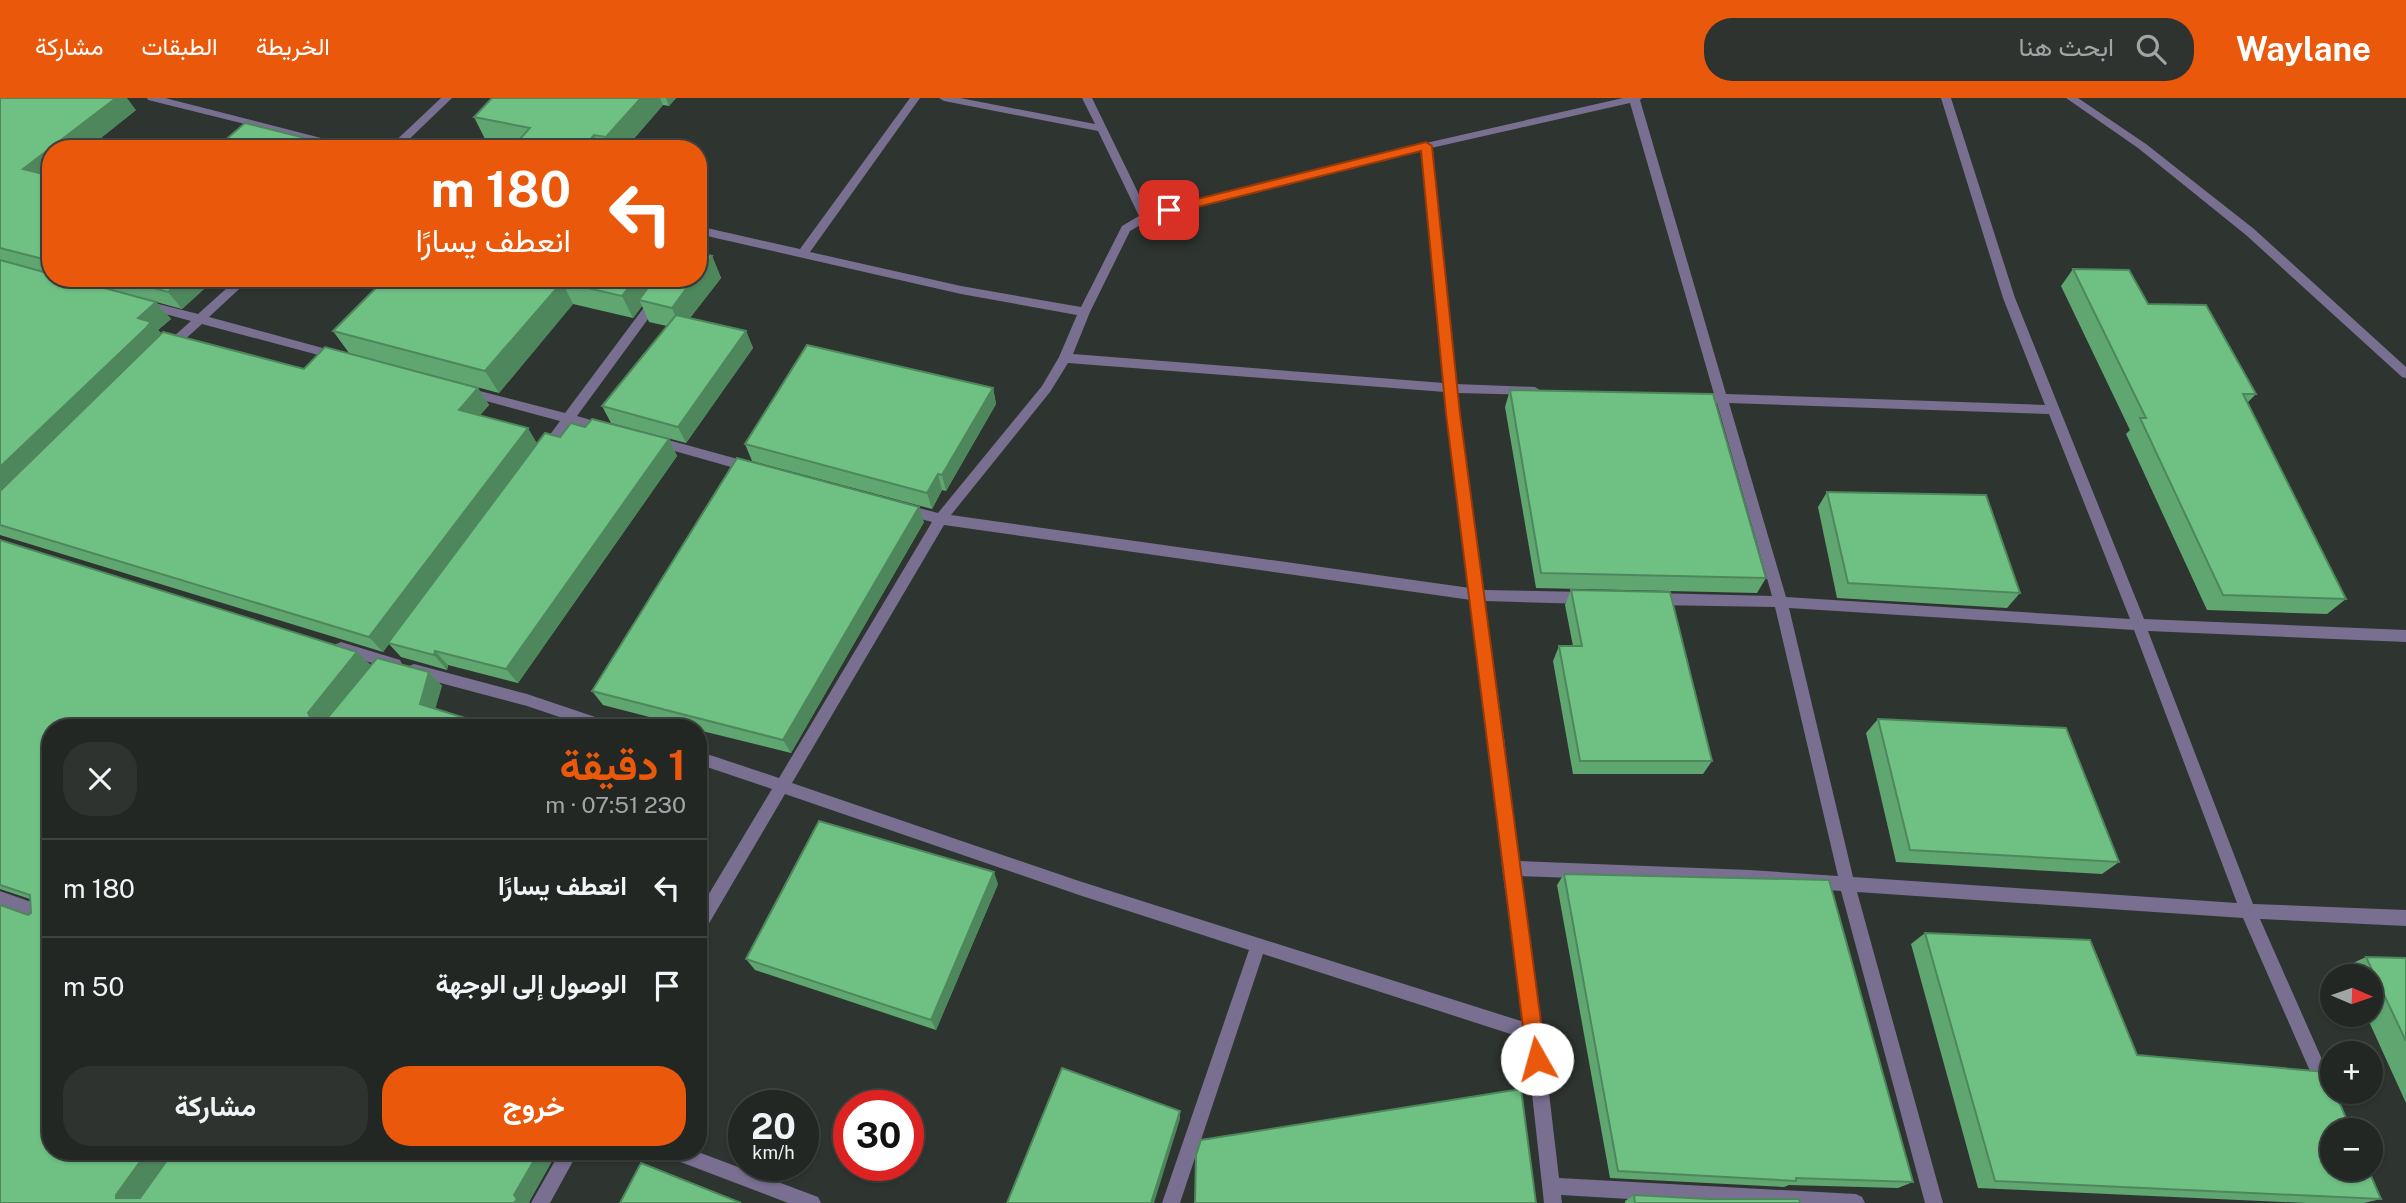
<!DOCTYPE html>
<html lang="ar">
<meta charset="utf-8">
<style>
:root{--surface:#222723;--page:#2e3330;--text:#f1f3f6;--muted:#a2a5a6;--line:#3f4441;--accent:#ea580c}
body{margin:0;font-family:"Public Sans",Vazirmatn,sans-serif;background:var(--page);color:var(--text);direction:rtl;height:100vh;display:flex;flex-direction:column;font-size:26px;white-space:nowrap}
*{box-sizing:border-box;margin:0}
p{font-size:23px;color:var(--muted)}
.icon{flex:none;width:38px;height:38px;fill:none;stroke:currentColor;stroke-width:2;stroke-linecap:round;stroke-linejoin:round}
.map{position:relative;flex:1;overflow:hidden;direction:ltr}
.drawer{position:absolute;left:42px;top:621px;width:665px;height:441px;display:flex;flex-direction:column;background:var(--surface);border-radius:28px;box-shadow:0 2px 5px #0004,0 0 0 2px var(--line);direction:rtl}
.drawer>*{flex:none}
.guide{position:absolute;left:42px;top:42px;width:665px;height:147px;border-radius:28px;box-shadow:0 2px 5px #0004,0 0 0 2px var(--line);direction:rtl;background:#ea580c;color:#fff;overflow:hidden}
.needle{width:46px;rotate:92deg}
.buttons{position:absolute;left:2320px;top:866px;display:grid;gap:14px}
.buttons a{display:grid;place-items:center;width:63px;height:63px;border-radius:50%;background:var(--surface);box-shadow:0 2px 5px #0004,0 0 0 2px var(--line);font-size:35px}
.speed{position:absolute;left:728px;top:992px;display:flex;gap:14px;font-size:35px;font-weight:700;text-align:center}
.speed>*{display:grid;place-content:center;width:91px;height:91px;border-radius:50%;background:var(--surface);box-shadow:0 2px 5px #0004,0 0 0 2px var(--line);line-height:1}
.speed small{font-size:18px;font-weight:400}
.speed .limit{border:10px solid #d22;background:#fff;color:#111}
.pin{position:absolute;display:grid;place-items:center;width:60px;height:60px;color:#fff;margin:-30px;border-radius:14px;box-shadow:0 4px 10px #0006}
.me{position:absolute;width:77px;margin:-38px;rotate:353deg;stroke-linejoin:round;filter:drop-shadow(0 0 5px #0008)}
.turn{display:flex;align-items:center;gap:24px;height:147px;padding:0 21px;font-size:32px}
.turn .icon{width:91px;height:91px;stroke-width:2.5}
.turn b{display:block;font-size:49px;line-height:60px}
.round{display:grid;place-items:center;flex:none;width:74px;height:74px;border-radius:28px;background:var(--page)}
.summary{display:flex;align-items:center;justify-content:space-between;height:119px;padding:0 21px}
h1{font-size:42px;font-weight:700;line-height:52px;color:var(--accent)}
.button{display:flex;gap:14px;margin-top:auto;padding:14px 21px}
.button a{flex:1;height:80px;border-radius:28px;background:var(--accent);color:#fff;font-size:28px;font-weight:700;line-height:80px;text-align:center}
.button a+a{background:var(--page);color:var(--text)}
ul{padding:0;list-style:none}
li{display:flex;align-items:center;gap:21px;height:98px;padding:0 21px;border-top:2px solid var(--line)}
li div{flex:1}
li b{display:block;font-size:26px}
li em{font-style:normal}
header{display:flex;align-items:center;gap:42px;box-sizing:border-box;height:98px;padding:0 35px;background:var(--accent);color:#fff}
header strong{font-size:33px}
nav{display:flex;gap:38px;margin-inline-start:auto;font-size:24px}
.search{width:490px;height:63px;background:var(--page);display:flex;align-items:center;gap:18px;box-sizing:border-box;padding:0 24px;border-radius:28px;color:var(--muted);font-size:26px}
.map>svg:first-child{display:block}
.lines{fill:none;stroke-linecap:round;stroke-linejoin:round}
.street{fill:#786f91;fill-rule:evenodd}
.wall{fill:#5fa671}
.shaded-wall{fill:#4e875c}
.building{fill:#6fc183;stroke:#4e875c;stroke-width:2}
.route{fill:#ea580c;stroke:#983908;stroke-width:2}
</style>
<header>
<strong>Waylane</strong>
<div class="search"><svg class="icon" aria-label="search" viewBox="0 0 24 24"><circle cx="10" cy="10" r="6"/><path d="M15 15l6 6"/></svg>ابحث هنا</div>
<nav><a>الخريطة</a><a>الطبقات</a><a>مشاركة</a></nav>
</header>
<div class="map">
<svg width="2406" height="1105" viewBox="0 0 2406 1105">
<rect width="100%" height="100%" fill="#2e342f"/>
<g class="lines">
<g class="street">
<path d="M147,0H165L364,51H345L148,2Z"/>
<path d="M441,0H452L399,51H387Z"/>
<path d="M910,0H920L810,154L961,188L1081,209L1122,128L1139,118L1098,33L944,3L939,0H960L1095,26L1082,0H1092L1148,115L1426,45L1623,0H1642L1640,2L1726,296L2045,307L2003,200L1941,0H1951L2015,200L2144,521L2406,532V544L2148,533L2253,806L2406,812V828L2260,821L2332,984V996L2326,999L2320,996L2243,820L1857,794L1943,1105H1925L1841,793L1750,786L1519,778L1542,935L1559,1080L1856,1096L1862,1099L1865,1105H1697L1561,1097L1562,1105H1544L1526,941L1263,856L1180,1105H1162L1249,852L1079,797L785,696L704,834L698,836V814L772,691L698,666V653L779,680L932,424L899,415L897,411L899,407L904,406L938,415L1042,288L1059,259L1077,217L961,196L698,136V128L800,151ZM1630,5L1714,296L1709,297L1707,300L1709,303L1717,305L1772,498L1653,495L1648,497L1646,501L1648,505L1653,507L1775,509L1838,778L1750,772L1517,763L1505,647L1485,503L1587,506L1592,504L1594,500L1592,496L1587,494L1484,492L1457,295L1535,297L1541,293L1535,289L1456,286L1431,50ZM1421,53L1444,285L1073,256L1090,214L1130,133L1149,122ZM1068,265L1445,294L1470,490L951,417L1050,294ZM1729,305L2049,316L2130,521L1786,499ZM944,427L1471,502L1491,647L1502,770L1524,924L1079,783L792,685ZM1789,510L2134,532L2237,805L1853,779Z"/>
<path d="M2066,0H2078L2146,46L2254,131L2406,269V280L2402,279L2246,137L2138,50Z"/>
<path d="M238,180H251L209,219L341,255L343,258L341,261L337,262L202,226L172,253H164V247L191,223L143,210V204L147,203L198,216Z"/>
<path d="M666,180H678L577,318L608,327L610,330L608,333L604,335L571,326L548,356L544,358L538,353L560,323L464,297L458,293L464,289L565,315Z"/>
<path d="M654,338L752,365L758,370L752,375L650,346L648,343Z"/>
<path d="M341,544L400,562L402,566L400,570L395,572L336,554L334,550L336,546Z"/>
<path d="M414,566L527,596L616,626L618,630H592L527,608L414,578L409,576L407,572L409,568Z"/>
<path d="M0,793L51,811V826L0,807Z"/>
<path d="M560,1054H578L550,1105H531Z"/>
<path d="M667,1054H698L818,1099L821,1105H788L670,1060Z"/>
</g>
</g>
<g class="wall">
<path d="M0,0L136,12L87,51H51V180L156,204L171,221L158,232L162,236L304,271L478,290L489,307L479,318L537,345L560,339L585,329L669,341L677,358L518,585L448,567L447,572L401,559L389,546L383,554L0,437Z"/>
<path d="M492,0H676L669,8L663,7L625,51H523V49L485,41L474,19Z"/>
<path d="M712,158L721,180L690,220L746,233L753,250L686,345L611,325L602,308L667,228L649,224L642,208L633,220L573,206L499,295L349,255L333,233L386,180H698Z"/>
<path d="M2073,171L2148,206L2256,296L2247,305L2346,501L2327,516L2207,512L2126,336L2130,332L2061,188Z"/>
<path d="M68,180H216L182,211Z"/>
<path d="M993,290L996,306L946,393L942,392L932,411L752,363L745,346Z"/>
<path d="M1510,292L1766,480L1757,495L1536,490L1505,309Z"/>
<path d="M1827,394L2020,495L2007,510L1837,500L1818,409Z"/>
<path d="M924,424L791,655L698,632V630H692L603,607L592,593Z"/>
<path d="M0,442L371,567L429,574L442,588L51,1054H557L529,1104L0,1105L28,817L31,815L30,801L0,791Z"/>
<path d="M1571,492L1712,663L1703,676H1573L1553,563L1559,548H1573L1565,507Z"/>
<path d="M1878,621L2119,764L2102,776L1896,764L1866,635Z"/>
<path d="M1564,776L1913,1084L1898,1090L1789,1087L1784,1089L1610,1080L1557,787Z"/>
<path d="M998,786L936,932L755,872L746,861Z"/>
<path d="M1925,835L2137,957L2381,1101L2364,1105H2307L1978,1090L1911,846Z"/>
<path d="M2366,859L2406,860V1005L2366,917H2371V878H2348L2344,869Z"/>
<path d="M1634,1097L1708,1101L1800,1105H1625V1103Z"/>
</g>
<g class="shaded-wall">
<path d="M116,0H127L136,12L87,51H51V79L23,71Z"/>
<path d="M641,0H660L663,7L625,51H611L606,39Z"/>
<path d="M666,0H676L669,8Z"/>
<path d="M594,37L601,51H582Z"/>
<path d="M712,158L721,180L681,231L672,210L694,180H698V175Z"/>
<path d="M183,180H216L182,211L168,194Z"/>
<path d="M636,180H663L639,202L642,208L633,220L622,198Z"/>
<path d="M562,184L573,206L499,295L485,273Z"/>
<path d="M156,204L171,221L158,232L166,241L0,403V369L138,220Z"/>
<path d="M746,233L753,250L686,345L678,329Z"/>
<path d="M478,290L489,307L470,329L459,312Z"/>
<path d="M993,290L996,306L946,393L942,377Z"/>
<path d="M528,330L538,347L383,554L369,539Z"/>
<path d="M669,341L677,358L518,585L506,571Z"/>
<path d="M938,376L942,392L932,411L927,395Z"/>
<path d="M919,409L924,424L791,655L783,642Z"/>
<path d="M435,553L448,567L447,572L434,557Z"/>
<path d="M357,554L372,568L324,628L310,619L308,615Z"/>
<path d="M429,574L442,588L433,619L420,606Z"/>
<path d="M994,774L998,786L936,932L931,922Z"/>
<path d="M1180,1013V1021L1154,1105H1151Z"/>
<path d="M147,1054H174L139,1103L116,1100V1097Z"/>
<path d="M539,1054H557L529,1104L530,1105H514V1097Z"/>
</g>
<g class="building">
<path d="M0,0H116L23,71L51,78V163L0,150Z"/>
<path d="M492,0H641L606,39L594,37L582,51H523L530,44L519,42L530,30L474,19Z"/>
<path d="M245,25L333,47L328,51H215Z"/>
<path d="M698,155L712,158L698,175Z"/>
<path d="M0,162L51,176V180H68L156,204L138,220L151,224L146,230L0,369Z"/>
<path d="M2073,171L2129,172L2148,206L2206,207L2256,296H2243L2346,501L2223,497L2140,320H2146Z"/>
<path d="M117,180H183L168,194Z"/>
<path d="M386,180H636L622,198L562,184L485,273L333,233Z"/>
<path d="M655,180H694L672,210L639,202Z"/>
<path d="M676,217L746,233L678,329L602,308Z"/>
<path d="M163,234L304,271L325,249L478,290L459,312L528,330L369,539L0,427V393Z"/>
<path d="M807,247L993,290L942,377L938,376L927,395L745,346Z"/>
<path d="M1510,292L1713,296L1766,480L1541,475Z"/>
<path d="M592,321L669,341L506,571L435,553L434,557L388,545L545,335L560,339L571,325L585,329Z"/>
<path d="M737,360L919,409L783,642L592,593Z"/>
<path d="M1827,394L1986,397L2020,495L1848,485Z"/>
<path d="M0,442L357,554L308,615L310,619L329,618L377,560L429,574L420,606L497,630H51V1054H147L116,1097V1100H140L173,1054H539L514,1097L517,1101L514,1105H0V807L28,817L31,815L30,797L0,787Z"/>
<path d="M1571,492L1670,494L1712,663H1580L1559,548H1582Z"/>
<path d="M1878,621L2066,630L2119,764L1910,752Z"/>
<path d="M819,723L994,774L931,922L746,861Z"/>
<path d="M1564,776L1829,782L1913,1084L1796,1080V1083L1618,1073Z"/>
<path d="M1925,835L2090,842L2137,957L2326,974L2333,989V994H2335L2351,1032H2333V1071H2368L2381,1101L1995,1083Z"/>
<path d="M2366,859L2406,860V943Z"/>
<path d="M1062,970L1180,1013L1151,1105H1007Z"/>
<path d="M1521,991L1536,1105H1195L1196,1057L1201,1042Z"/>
<path d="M641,1065L741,1105H620Z"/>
<path d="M1634,1097L1708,1101H1799L1800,1105H1635Z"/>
</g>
<path class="route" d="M1426,44L1432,48L1460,316L1546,961L1544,967L1537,970L1530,967L1527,961L1446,316L1421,53L1169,116L1163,112L1169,108Z"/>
</svg>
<div class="buttons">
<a><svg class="needle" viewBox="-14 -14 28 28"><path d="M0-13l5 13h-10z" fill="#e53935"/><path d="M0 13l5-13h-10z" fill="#a2a5a6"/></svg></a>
<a>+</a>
<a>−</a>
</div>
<div class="speed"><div>20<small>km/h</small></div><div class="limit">30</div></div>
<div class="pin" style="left:1169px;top:112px;background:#d93025"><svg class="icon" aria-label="arrive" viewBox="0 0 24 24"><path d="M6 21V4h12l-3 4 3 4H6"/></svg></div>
<svg class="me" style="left:1537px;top:961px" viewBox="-20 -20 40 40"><circle r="19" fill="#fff"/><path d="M0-13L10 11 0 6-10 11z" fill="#ea580c"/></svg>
<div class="guide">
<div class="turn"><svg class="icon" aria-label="left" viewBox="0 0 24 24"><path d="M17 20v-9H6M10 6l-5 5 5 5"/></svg><div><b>180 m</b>انعطف يسارًا</div></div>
</div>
<section class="drawer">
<div class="summary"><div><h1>1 دقيقة</h1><p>230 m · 07:51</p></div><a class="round"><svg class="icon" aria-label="close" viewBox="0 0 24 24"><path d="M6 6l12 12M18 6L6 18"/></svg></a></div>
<ul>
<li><svg class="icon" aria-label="left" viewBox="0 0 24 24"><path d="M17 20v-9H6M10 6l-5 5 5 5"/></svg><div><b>انعطف يسارًا</b></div><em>180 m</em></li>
<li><svg class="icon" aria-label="arrive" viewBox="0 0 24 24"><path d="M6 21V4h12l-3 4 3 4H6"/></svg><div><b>الوصول إلى الوجهة</b></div><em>50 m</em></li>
</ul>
<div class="button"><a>خروج</a><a>مشاركة</a></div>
</section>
</div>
